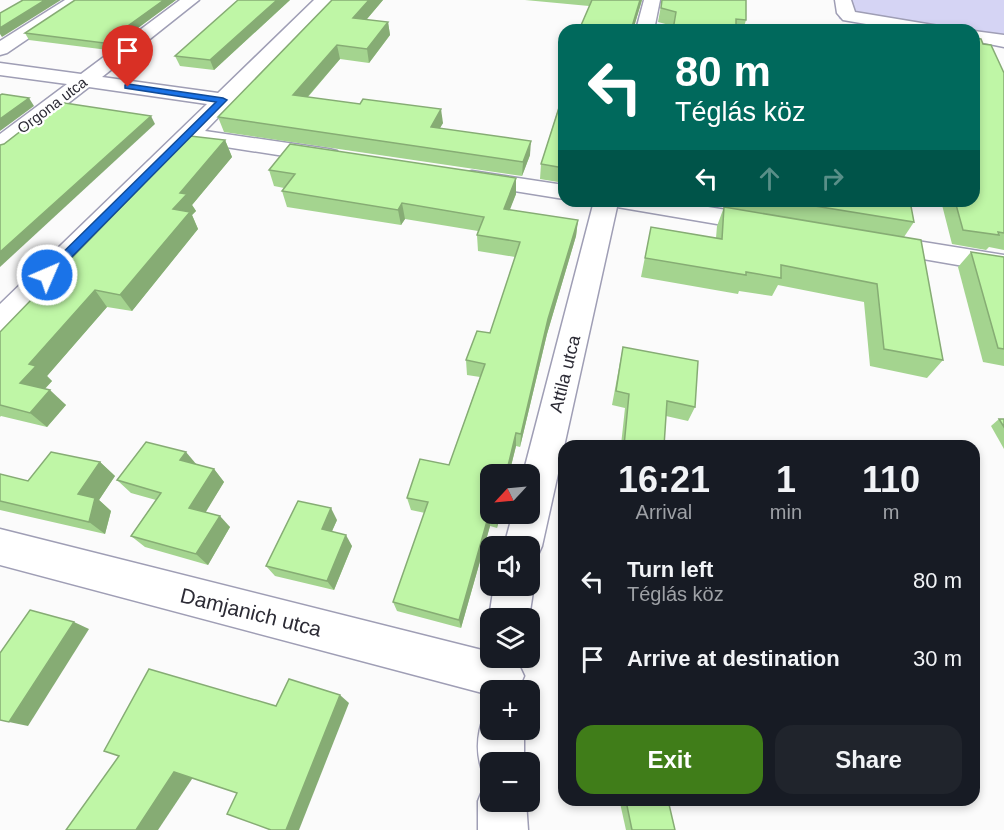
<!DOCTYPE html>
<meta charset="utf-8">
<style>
:root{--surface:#171b24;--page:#20242c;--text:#f1f3f6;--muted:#9ea1a6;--accent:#407d19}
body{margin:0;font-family:Helvetica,sans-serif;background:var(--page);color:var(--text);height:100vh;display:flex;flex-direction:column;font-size:22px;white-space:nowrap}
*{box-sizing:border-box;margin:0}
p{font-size:20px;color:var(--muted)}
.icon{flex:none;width:33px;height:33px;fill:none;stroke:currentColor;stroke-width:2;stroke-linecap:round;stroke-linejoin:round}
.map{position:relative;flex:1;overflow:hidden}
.sheet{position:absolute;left:558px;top:440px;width:422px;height:366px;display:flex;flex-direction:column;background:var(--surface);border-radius:18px;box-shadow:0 3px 9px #0003}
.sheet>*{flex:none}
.top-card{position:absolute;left:558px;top:24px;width:422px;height:183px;border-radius:18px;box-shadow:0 3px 9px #0003;background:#00695c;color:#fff;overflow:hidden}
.needle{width:39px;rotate:244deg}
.tools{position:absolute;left:480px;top:464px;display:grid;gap:12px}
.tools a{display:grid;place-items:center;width:60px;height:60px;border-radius:12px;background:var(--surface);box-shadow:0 3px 9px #0003;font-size:30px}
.pin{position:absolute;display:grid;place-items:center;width:51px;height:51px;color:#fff;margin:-62px -26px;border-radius:50% 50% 50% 0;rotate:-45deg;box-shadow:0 0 6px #0007}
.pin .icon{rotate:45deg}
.me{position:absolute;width:66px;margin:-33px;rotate:45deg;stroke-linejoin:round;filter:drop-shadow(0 0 4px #0008)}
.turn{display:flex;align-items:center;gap:21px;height:126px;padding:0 18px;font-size:27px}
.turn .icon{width:78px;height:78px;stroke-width:2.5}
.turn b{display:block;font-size:42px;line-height:51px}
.lanes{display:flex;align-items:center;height:57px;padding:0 18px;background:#0003;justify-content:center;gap:30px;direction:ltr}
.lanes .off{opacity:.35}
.eta{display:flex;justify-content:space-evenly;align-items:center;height:102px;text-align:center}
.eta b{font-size:36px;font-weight:700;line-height:42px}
.action{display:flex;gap:12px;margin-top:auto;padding:12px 18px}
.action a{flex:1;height:69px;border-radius:18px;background:var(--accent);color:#fff;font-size:24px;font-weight:700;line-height:69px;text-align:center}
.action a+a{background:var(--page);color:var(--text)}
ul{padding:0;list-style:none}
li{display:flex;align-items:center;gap:18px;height:78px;padding:0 18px}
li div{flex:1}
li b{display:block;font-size:22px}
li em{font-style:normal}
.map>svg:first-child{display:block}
.green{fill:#d5d4f4}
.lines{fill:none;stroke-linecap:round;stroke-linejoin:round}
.minor-casing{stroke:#9f9eb5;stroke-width:3}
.minor{fill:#fff;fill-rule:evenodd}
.wall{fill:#a4d48f}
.shaded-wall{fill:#86ac74}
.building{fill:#bff6a6;stroke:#86ac74;stroke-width:1.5}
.route{fill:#1a73e8;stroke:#114b97;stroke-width:1.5}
.labels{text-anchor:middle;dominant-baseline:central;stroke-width:4.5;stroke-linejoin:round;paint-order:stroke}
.far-street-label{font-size:15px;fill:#2c2b35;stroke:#fff}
.street-label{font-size:18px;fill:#2c2b35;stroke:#fff}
.near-street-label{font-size:21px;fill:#2c2b35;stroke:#fff}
</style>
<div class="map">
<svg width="1004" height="830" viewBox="0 0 1004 830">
<rect width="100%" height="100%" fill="#fbfbfb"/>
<path class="green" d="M836,0H1004V45L974,40V30H908L839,19Z"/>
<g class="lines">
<defs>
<g id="minor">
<path d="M65,0H85L7,53L0,55V41Z"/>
<path d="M180,0H199L102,77L218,93L314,0H332L205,131L329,149L337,151L340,156L337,161L329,163L194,142L10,330L0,333V304L207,104L89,87L8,150L0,152V134L67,84L0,75V63L81,74Z"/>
<path d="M644,0H660L654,30H636Z"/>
<path d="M835,0H851L855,12L939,26L942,30H901L843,20L837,13Z"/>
<path d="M974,31L1004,35V47L974,41Z"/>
<path d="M472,171L564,185V199L464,183L460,178L464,173Z"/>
<path d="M594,201H671L764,216L773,218L777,224L773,230L764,232L617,207L542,546L536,559L530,561V546H504L513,513H530V474H523Z"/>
<path d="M880,235L1004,255V273L871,250L867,244L871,238Z"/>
<path d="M0,529L490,652V657H508L517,661L524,676L518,690H490V695L0,565Z"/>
<path d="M530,575L534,585L529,618H490V623L489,618L494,585H530Z"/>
<path d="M490,711V729H524V762H490V781L485,778C475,756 476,735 485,713Z"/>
<path d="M490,782V801H526L528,830H478V801L485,784Z"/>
</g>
</defs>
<use href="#minor" class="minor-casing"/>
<use href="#minor" class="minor"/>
</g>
<g class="wall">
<path d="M176,0L108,50L29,40L25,33Z"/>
<path d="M238,0H290L214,70L180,66L175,56Z"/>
<path d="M332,0H383L366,20L388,22L390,35L369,63L340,59L308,97L443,123L439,129L530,155L522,176L224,132L218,117Z"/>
<path d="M525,0H642L633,30L589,6Z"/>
<path d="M662,0L746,20L743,30H673V26L658,22Z"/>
<path d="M1004,73V250L989,247L986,250L952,244L941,201H974Z"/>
<path d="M564,82V183L540,179L541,164L559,106L560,91Z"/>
<path d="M225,140L232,157L192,205L196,211L192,215L198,229L132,311L107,307L47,376L52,381L45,389L66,405L47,427L1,416L0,417V332Z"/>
<path d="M269,170L516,178V194L509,210L578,220L576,236L547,334L520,447L516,446L509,474H490V513H500L497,528L490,526L461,628L397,611L393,602L425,513L411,510L407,498L449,465L480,377L467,375L466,360L490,333L515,257L478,251L477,235L478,231L405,219L401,225L287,207L282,191L284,188L274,186Z"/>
<path d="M688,201H910L914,222L904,237Z"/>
<path d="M724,207L921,240L943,360L927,378L870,366L864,302L778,285L772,296L739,291L738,294L641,277L651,227L716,238L717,226Z"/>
<path d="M971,252L1004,257V366L983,362L958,267Z"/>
<path d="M623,347L695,407L688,421L666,416L664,446H599L600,441L621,445L625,408L612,405L620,362Z"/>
<path d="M999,419H1004V449L991,426Z"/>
<path d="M100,462L115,476L99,500L111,511L105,534L0,510V474L28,481Z"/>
<path d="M196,465L214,469L224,482L205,512L230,527L208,565L145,547L131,536L156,500L131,493L117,480Z"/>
<path d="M337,520L332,531L352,546L334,590L275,576L266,566Z"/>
<path d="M638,800L675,830H626L620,803Z"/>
</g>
<g class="shaded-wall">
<path d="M45,0H61L2,37L0,34V28Z"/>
<path d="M164,0H176L108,50L104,43Z"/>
<path d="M277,0H290L214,70L210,60Z"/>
<path d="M369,0H383L356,32L353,18Z"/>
<path d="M640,0H642L633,30H631Z"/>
<path d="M388,22L390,35L369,63L367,49Z"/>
<path d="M337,45L340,59L297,109L293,95Z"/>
<path d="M29,98L34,106L0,131V119Z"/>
<path d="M441,109L443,123L432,142L431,127Z"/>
<path d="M151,116L155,124L0,267V252Z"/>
<path d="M225,140L232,157L192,205L196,211L192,215L198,229L132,311L120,295L173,209L180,193Z"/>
<path d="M531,141L530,155L522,176L523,162Z"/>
<path d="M516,178V194L504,225V209Z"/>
<path d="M402,203L405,219L401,225L398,210Z"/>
<path d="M578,220L576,236L547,334L520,447L521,434L548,319Z"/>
<path d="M95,290L107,307L47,376L52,381L36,398L20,383L29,364Z"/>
<path d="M50,390L66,405L47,427L30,413Z"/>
<path d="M516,433V446L509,474H506Z"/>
<path d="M186,452L197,465L180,460Z"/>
<path d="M100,462L115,476L99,500L111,511L105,534L89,522L78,494Z"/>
<path d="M214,469L224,482L201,520L189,508Z"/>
<path d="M331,508L337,520L328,540L322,529Z"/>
<path d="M497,513H500L497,528L496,516Z"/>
<path d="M489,514L490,526L461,628L459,620Z"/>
<path d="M220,516L230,527L208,565L196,554Z"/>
<path d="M346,535L352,546L334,590L327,581Z"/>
<path d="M74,622L89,629L28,726L9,722Z"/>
<path d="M340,695L349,703L299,830H286Z"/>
<path d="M174,772L194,776L158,830H136Z"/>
</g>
<g class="building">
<path d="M23,0H45L0,28V13Z"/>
<path d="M75,0H164L104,43L25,33Z"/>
<path d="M238,0H277L210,60L175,56Z"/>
<path d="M332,0H369L353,18L388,22L367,49L337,45L293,95L360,104L363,99L441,109L431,127L531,141L523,162L218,117Z"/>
<path d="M592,0H640L631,30H579Z"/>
<path d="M662,0H746V20L736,19V30H673L676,12L661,8Z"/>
<path d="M974,38L981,39L983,44L991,45L1004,73V233L998,232L999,235L963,230L955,201H974Z"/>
<path d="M564,82V168L541,164L564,92L560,91Z"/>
<path d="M2,94L29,98L0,119V95Z"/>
<path d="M58,102L151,116L0,252V145L4,144Z"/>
<path d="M190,136L225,140L180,193L187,194L173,209L190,212L120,295L95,290L29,364L36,366L20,383L50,390L30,413L0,405V332Z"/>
<path d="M290,144L516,178L504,209L578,220L548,319L521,434L516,433L506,474H490V513H497L496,516L489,514L459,620L393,602L428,502L407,498L420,459L449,465L485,364L466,360L477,331L490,333L520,242L477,235L484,217L402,203L398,210L282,191L295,174L269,170Z"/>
<path d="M784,201H910L914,222Z"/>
<path d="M724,207L921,240L943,360L884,349L877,284L781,265V278L746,272V275L645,258L651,227L722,239Z"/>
<path d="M971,252L1004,257V349L998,348Z"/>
<path d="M623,347L698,361L695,407L667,401L664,446H624L629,394L616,391Z"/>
<path d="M999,419H1004V427Z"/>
<path d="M600,441L624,446H599Z"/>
<path d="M146,442L186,452L180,460L214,469L189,508L220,516L196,554L131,536L161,493L117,480Z"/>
<path d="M51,452L100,462L78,494L95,498L89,522L0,501V474L28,481Z"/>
<path d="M298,501L331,508L322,529L346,535L327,581L266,566Z"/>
<path d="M30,610L74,622L9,722L0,720V653Z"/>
<path d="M149,669L276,706L289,679L340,695L286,830H271L227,814L237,793L174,772L136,830H66L119,756L104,751Z"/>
<path d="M638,800H668L675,830H632L626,801Z"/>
</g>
<path class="route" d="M128,84L223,98L227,100L51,278H43V272L216,102L125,88V85Z"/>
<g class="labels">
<g class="far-street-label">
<text transform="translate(52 105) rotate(-37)">Orgona utca</text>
</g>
<g class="street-label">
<text transform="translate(565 374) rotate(-76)">Attila utca</text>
</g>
<g class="near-street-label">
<text transform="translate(251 612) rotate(14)">Damjanich utca</text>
</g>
</g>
</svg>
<div class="tools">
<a><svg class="needle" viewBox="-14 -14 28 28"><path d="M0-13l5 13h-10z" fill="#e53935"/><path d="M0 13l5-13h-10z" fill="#9ea1a6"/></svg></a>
<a><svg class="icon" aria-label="sound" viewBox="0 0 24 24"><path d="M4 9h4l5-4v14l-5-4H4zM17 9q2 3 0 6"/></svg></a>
<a><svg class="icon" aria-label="layers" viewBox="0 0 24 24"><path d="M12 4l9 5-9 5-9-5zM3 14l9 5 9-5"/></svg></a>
<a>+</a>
<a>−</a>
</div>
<div class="pin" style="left:128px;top:87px;background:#d93025"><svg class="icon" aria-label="arrive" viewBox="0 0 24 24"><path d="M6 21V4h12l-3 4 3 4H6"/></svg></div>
<svg class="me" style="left:47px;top:275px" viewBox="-20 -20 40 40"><circle r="17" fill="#1a73e8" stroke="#fff" stroke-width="3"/><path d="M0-11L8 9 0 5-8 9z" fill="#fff"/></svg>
<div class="top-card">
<div class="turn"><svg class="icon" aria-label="left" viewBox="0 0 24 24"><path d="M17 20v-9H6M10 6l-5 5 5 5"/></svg><div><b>80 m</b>Téglás köz</div></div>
<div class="lanes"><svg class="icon" aria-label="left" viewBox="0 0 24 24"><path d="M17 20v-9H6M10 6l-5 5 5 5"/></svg><svg class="icon off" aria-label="ahead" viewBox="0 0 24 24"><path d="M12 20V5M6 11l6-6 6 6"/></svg><svg class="icon off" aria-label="right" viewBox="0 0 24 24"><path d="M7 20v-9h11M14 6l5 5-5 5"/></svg></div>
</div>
<section class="sheet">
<div class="eta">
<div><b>16:21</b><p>Arrival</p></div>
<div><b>1</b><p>min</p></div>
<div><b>110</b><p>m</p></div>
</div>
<ul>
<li><svg class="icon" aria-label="left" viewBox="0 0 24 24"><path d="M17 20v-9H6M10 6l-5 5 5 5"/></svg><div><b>Turn left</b><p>Téglás köz</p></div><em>80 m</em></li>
<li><svg class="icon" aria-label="arrive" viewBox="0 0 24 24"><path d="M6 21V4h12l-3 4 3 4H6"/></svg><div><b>Arrive at destination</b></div><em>30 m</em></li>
</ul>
<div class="action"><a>Exit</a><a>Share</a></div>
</section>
</div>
